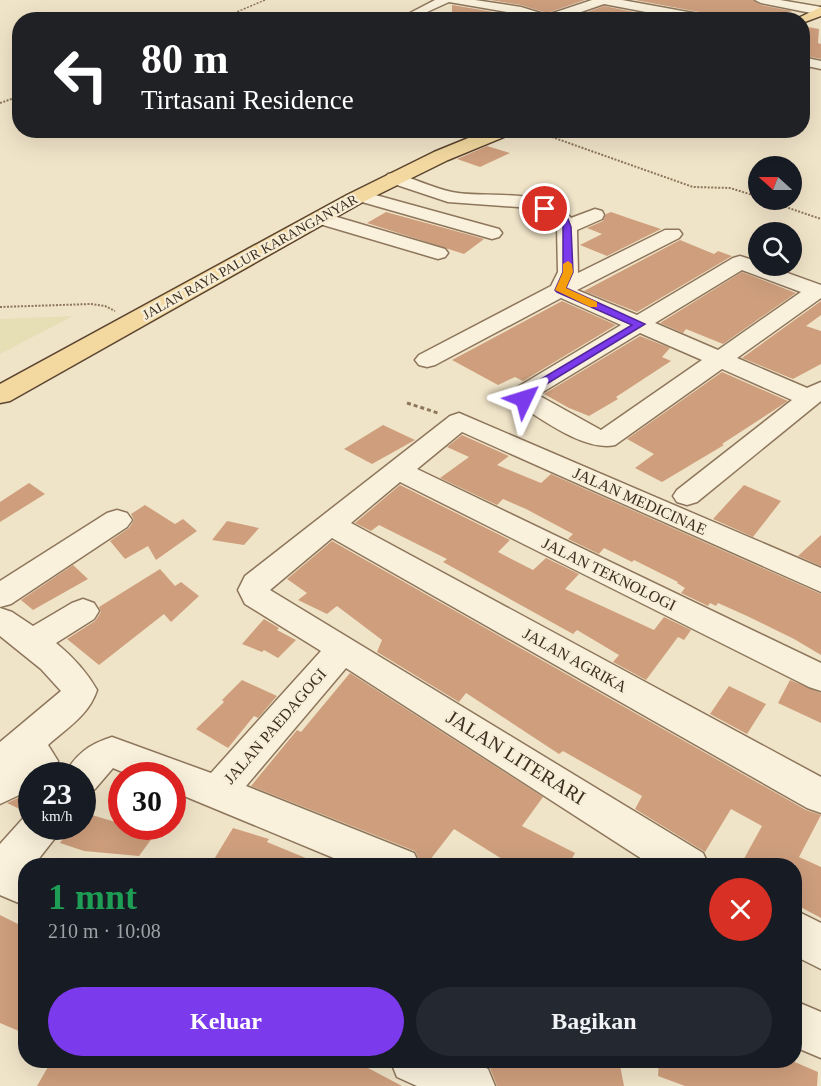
<!DOCTYPE html>
<html lang="id">
<meta charset="utf-8">
<style>
:root{--surface:#171b24;--page:#242831;--text:#f1f3f6;--muted:#9ea1a6;--accent:#7c3aed}
body{margin:0;font-family:Georgia,serif;background:var(--page);color:var(--text);height:100vh;display:flex;flex-direction:column;font-size:22px;white-space:nowrap}
*{box-sizing:border-box;margin:0}
p{font-size:20px;color:var(--muted)}
.icon{flex:none;width:33px;height:33px;fill:none;stroke:currentColor;stroke-width:2;stroke-linecap:round;stroke-linejoin:round}
.map{position:relative;flex:1;overflow:hidden}
.sheet{position:absolute;left:18px;top:858px;width:784px;height:210px;display:flex;flex-direction:column;background:var(--surface);border-radius:24px;box-shadow:0 6px 24px #0002}
.sheet>*{flex:none}
.guide{position:absolute;left:12px;top:12px;width:798px;height:126px;border-radius:24px;box-shadow:0 6px 24px #0002;background:#202124;color:#fff;overflow:hidden}
.needle{width:39px;rotate:291deg}
.controls{position:absolute;left:748px;top:156px;display:grid;gap:12px}
.controls a{display:grid;place-items:center;width:54px;height:54px;border-radius:50%;background:var(--surface);box-shadow:0 6px 24px #0002;font-size:30px}
.speed{position:absolute;left:18px;top:762px;display:flex;gap:12px;font-size:30px;font-weight:700;text-align:center}
.speed>*{display:grid;place-content:center;width:78px;height:78px;border-radius:50%;background:var(--surface);box-shadow:0 6px 24px #0002;line-height:1}
.speed small{font-size:15px;font-weight:400}
.speed .limit{border:9px solid #d22;background:#fff;color:#111}
.pin{position:absolute;display:grid;place-items:center;width:51px;height:51px;color:#fff;margin:-26px;border:3px solid #fff;border-radius:50%;box-shadow:0 2px 6px #0007}
.me{position:absolute;width:66px;margin:-33px;rotate:49deg;stroke-linejoin:round;filter:drop-shadow(0 0 4px #0008)}
.turn{display:flex;align-items:center;gap:21px;height:126px;padding:0 30px;font-size:27px}
.turn .icon{width:78px;height:78px;stroke-width:2.5}
.turn b{display:block;font-size:42px;line-height:51px}
.round{display:grid;place-items:center;flex:none;width:63px;height:63px;border-radius:32px;background:var(--page)}
.overview{display:flex;align-items:center;justify-content:space-between;height:102px;padding:0 30px}
h1{font-size:36px;font-weight:700;line-height:45px;color:#1e9e55}
.action{display:flex;gap:12px;margin-top:auto;padding:12px 30px}
.action a{flex:1;height:69px;border-radius:36px;background:var(--accent);color:#fff;font-size:24px;font-weight:700;line-height:69px;text-align:center}
.action a+a{background:var(--page);color:var(--text)}
.map>svg:first-child{display:block}
.farmland{fill:#e6deb5}
.building{fill:#cf9f7d}
.lines{fill:none;stroke-linecap:round;stroke-linejoin:round}
.minor-casing{stroke:#8d765c;stroke-width:3}
.major-casing{stroke:#5b4430;stroke-width:3}
.path-far2{stroke:#8d765c;stroke-width:1.5;stroke-dasharray:2 1.5;stroke-linecap:butt}
.path-far1{stroke:#8d765c;stroke-width:2;stroke-dasharray:2 1.5;stroke-linecap:butt}
.path{stroke:#8d765c;stroke-width:3;stroke-dasharray:4 3;stroke-linecap:butt}
.minor{fill:#faf1dc;fill-rule:evenodd}
.major{fill:#f3d9a0;fill-rule:evenodd}
.route{fill:#7c3aed;stroke:#51269a;stroke-width:1.5}
.slow{fill:#f59e0b}
.labels{text-anchor:middle;dominant-baseline:central;stroke-width:4.5;stroke-linejoin:round;paint-order:stroke}
.far-street-label{font-size:14px;fill:#3d2e20;stroke:#f7eed8}
.street-label{font-size:16px;fill:#3d2e20;stroke:#f7eed8}
.near-street-label{font-size:20px;fill:#3d2e20;stroke:#f7eed8}
</style>
<div class="map">
<svg width="821" height="1086" viewBox="0 0 821 1086">
<rect width="100%" height="100%" fill="#f0e4c8"/>
<path class="farmland" d="M73,316L0,354V319Z"/>
<g class="building">
<path d="M490,0H585L547,13L521,5Z"/>
<path d="M635,0H753L761,5L792,11L766,20H718L710,14Z"/>
<path d="M452,5L518,16L528,20H479L452,16Z"/>
<path d="M604,6L673,20H566Z"/>
<path d="M802,26L819,29L818,43L821,44V59L802,55Z"/>
<path d="M487,146L510,153L480,167L457,159Z"/>
<path d="M386,212L470,235L484,239L464,254L367,223Z"/>
<path d="M611,212L634,220L661,229L607,256L580,245L602,234L587,228L603,221L606,214Z"/>
<path d="M680,240L714,254L718,251L732,256L637,312L584,291Z"/>
<path d="M742,272L796,293L723,344L686,329L683,333L660,323Z"/>
<path d="M562,301L616,325L523,381L515,377L498,385L452,360Z"/>
<path d="M821,301V315L806,326L821,331V364L793,379L742,358Z"/>
<path d="M640,336L670,348L662,357L671,361L616,397L618,399L589,416L569,408L544,394Z"/>
<path d="M722,372L788,401L722,444L724,445L662,482L635,468L654,454L627,439Z"/>
<path d="M383,425L415,440L372,464L344,449Z"/>
<path d="M462,435L509,456L497,465L541,483L551,474L821,594V655L794,639L747,616L718,603L716,606L710,603L708,606L681,593L685,588L677,583L678,582L634,560L632,562L604,548L599,554L568,539L573,534L526,509L503,499L497,505L440,478L469,457L447,447Z"/>
<path d="M29,483L45,494L0,522V502Z"/>
<path d="M400,485L510,540L498,552L533,570L546,558L579,574L565,589L654,630L664,617L691,630L684,640L678,637L646,680L613,662L619,655L577,630L573,634L443,562L447,559L379,525L371,531L355,523Z"/>
<path d="M744,485L781,501L753,537L713,519Z"/>
<path d="M145,505L175,524L183,519L197,531L156,560L148,546L125,559L110,541L129,528L134,520L131,514Z"/>
<path d="M227,521L259,528L244,545L212,540Z"/>
<path d="M821,535V566L798,556Z"/>
<path d="M332,541L806,810L821,815L799,857L821,867V918L795,904V864L740,866L762,826L731,809L705,852L635,809L642,796L563,751L559,754L466,693L459,702L377,652L382,640L337,606L327,614L298,600L307,593L287,579Z"/>
<path d="M73,565L88,579L33,610L21,600Z"/>
<path d="M160,569L175,586L181,582L199,596L171,622L164,614L99,665L67,639L95,621L101,612L99,607Z"/>
<path d="M264,619L279,628L277,630L296,640L278,658L264,650L262,652L242,644Z"/>
<path d="M350,673L543,797L522,826L575,853L568,866H513L454,829L426,865L420,861L415,851L251,786L297,730L301,732Z"/>
<path d="M242,680L277,696L258,718L254,716L228,748L196,729L224,702L222,700Z"/>
<path d="M790,680L821,693V723L778,703Z"/>
<path d="M729,686L766,704L747,734L710,714Z"/>
<path d="M31,792L32,810L26,812L7,803Z"/>
<path d="M82,812L122,824V826L156,833L139,856L84,851L60,843L72,826H82Z"/>
<path d="M233,828L269,839L267,842L325,866H210Z"/>
<path d="M0,915L26,928V1034L0,1023Z"/>
<path d="M52,1060H353L402,1086H37Z"/>
<path d="M475,1060H619L624,1086H497L490,1068Z"/>
<path d="M659,1060H790L818,1072L817,1086H685L658,1076Z"/>
</g>
<g class="lines">
<defs>
<g id="minor">
<path d="M435,0H475L521,7L547,15L592,0H622L710,16L716,20H688L604,4L558,20H536L519,14L449,2L427,12L445,20H425L410,13Z"/>
<path d="M755,0H780L821,7V15L761,3Z"/>
<path d="M802,57L821,61V69L802,65Z"/>
<path d="M394,173C414,178 432,188 452,192C485,199 549,186 571,218L595,209L602,211L604,215L602,219L577,230L578,273L665,230H679L682,234L679,238L577,290L637,315L733,258L740,256L759,262V266H768L821,285V298L737,358L807,388L821,382V401L697,502L687,505L677,502L673,496L677,490L792,400L722,369L615,445C584,452 541,418 514,402L510,397L516,388L621,325L561,298L435,365L427,367L419,365L415,360L419,355L551,286L558,272L557,227L553,220L543,213L518,207L448,202L388,182L385,178L388,174ZM742,270L801,292L718,350L655,323ZM640,333L702,360L601,430L538,395Z"/>
<path d="M361,191L499,229L502,233L499,237L492,239L355,200L352,196L355,192Z"/>
<path d="M320,212L445,249L448,253L445,257L438,259L313,222L311,218L313,214Z"/>
<path d="M459,413L821,568V592L462,432L417,469L821,663V691L809,687L400,482L351,523L821,777V813L807,808L332,538L270,590L703,853L709,866H653L346,668L246,786L414,853L420,866H353L172,791V776H132L113,768L95,789L82,794V776H64C75,754 90,744 112,737L211,773L321,651L245,604L238,590L245,576L450,416Z"/>
<path d="M117,510L127,513L132,520L127,527L11,604L0,607V581L107,513Z"/>
<path d="M83,599L94,603L99,611L94,619L56,643C73,657 86,671 97,690C89,715 67,728 48,745L58,761L52,776H32V789L0,804V742L61,691L41,669L0,636V608L12,612L33,626L72,603Z"/>
<path d="M32,812V826H61L55,838L33,866H26V906L0,895V844L27,814Z"/>
<path d="M795,910L821,923V969L795,956Z"/>
<path d="M795,1001L821,1012V1058L795,1047Z"/>
<path d="M390,1060H469L488,1069L495,1086H417L397,1077Z"/>
</g>
<g id="major">
<path d="M821,7V16L802,23V20H794Z"/>
<path d="M488,130H513L511,134L448,160L361,203L10,401L0,403V384L347,195L434,152Z"/>
</g>
</defs>
<use href="#minor" class="minor-casing"/>
<use href="#major" class="major-casing"/>
<path class="path-far2" d="M218,20L265,0"/>
<g class="path-far1">
<path d="M0,103L20,96"/>
<path d="M532,130L693,187L730,188L759,197"/>
<path d="M765,200L821,219"/>
<path d="M0,307L91,304L105,306L115,311"/>
</g>
<path class="path" d="M407,403L438,413"/>
<use href="#minor" class="minor"/>
<use href="#major" class="major"/>
</g>
<path class="route" d="M542,207H548L568,219L571,227L573,272L566,288L645,324L530,394L528,401L524,402L518,399L521,391L632,325L557,292L555,290L563,272V227L561,222L542,210Z"/>
<path class="slow" d="M568,261L572,264L573,272L566,288L597,302V307H590L555,290L563,272V264Z"/>
<g class="labels">
<g class="far-street-label">
<text transform="translate(250 257) rotate(-29)">JALAN RAYA PALUR KARANGANYAR</text>
</g>
<g class="street-label">
<text transform="translate(640 501) rotate(24)">JALAN MEDICINAE</text>
<text transform="translate(609 574) rotate(26)">JALAN TEKNOLOGI</text>
<text transform="translate(575 660) rotate(29)">JALAN AGRIKA</text>
<text transform="translate(275 726) rotate(-49)">JALAN PAEDAGOGI</text>
</g>
<g class="near-street-label">
<text transform="translate(516 757) rotate(32)">JALAN LITERARI</text>
</g>
</g>
</svg>
<div class="controls">
<a><svg class="needle" viewBox="-14 -14 28 28"><path d="M0-13l5 13h-10z" fill="#e53935"/><path d="M0 13l5-13h-10z" fill="#9ea1a6"/></svg></a>
<a><svg class="icon" aria-label="search" viewBox="0 0 24 24"><circle cx="10" cy="10" r="6"/><path d="M15 15l6 6"/></svg></a>
</div>
<div class="speed"><div>23<small>km/h</small></div><div class="limit">30</div></div>
<div class="pin" style="left:545px;top:209px;background:#d93025"><svg class="icon" aria-label="arrive" viewBox="0 0 24 24"><path d="M6 21V4h12l-3 4 3 4H6"/></svg></div>
<svg class="me" style="left:524px;top:399px" viewBox="-20 -20 40 40"><path d="M0-17L14 15 0 8-14 15z" fill="#7c3aed" stroke="#fff" stroke-width="4"/></svg>
<div class="guide">
<div class="turn"><svg class="icon" aria-label="left" viewBox="0 0 24 24"><path d="M17 20v-9H6M10 6l-5 5 5 5"/></svg><div><b>80 m</b>Tirtasani Residence</div></div>
</div>
<section class="sheet">
<div class="overview"><div><h1>1 mnt</h1><p>210 m · 10:08</p></div><a class="round" style="background:#d93025;color:#fff"><svg class="icon" aria-label="close" viewBox="0 0 24 24"><path d="M6 6l12 12M18 6L6 18"/></svg></a></div>
<div class="action"><a>Keluar</a><a>Bagikan</a></div>
</section>
</div>
